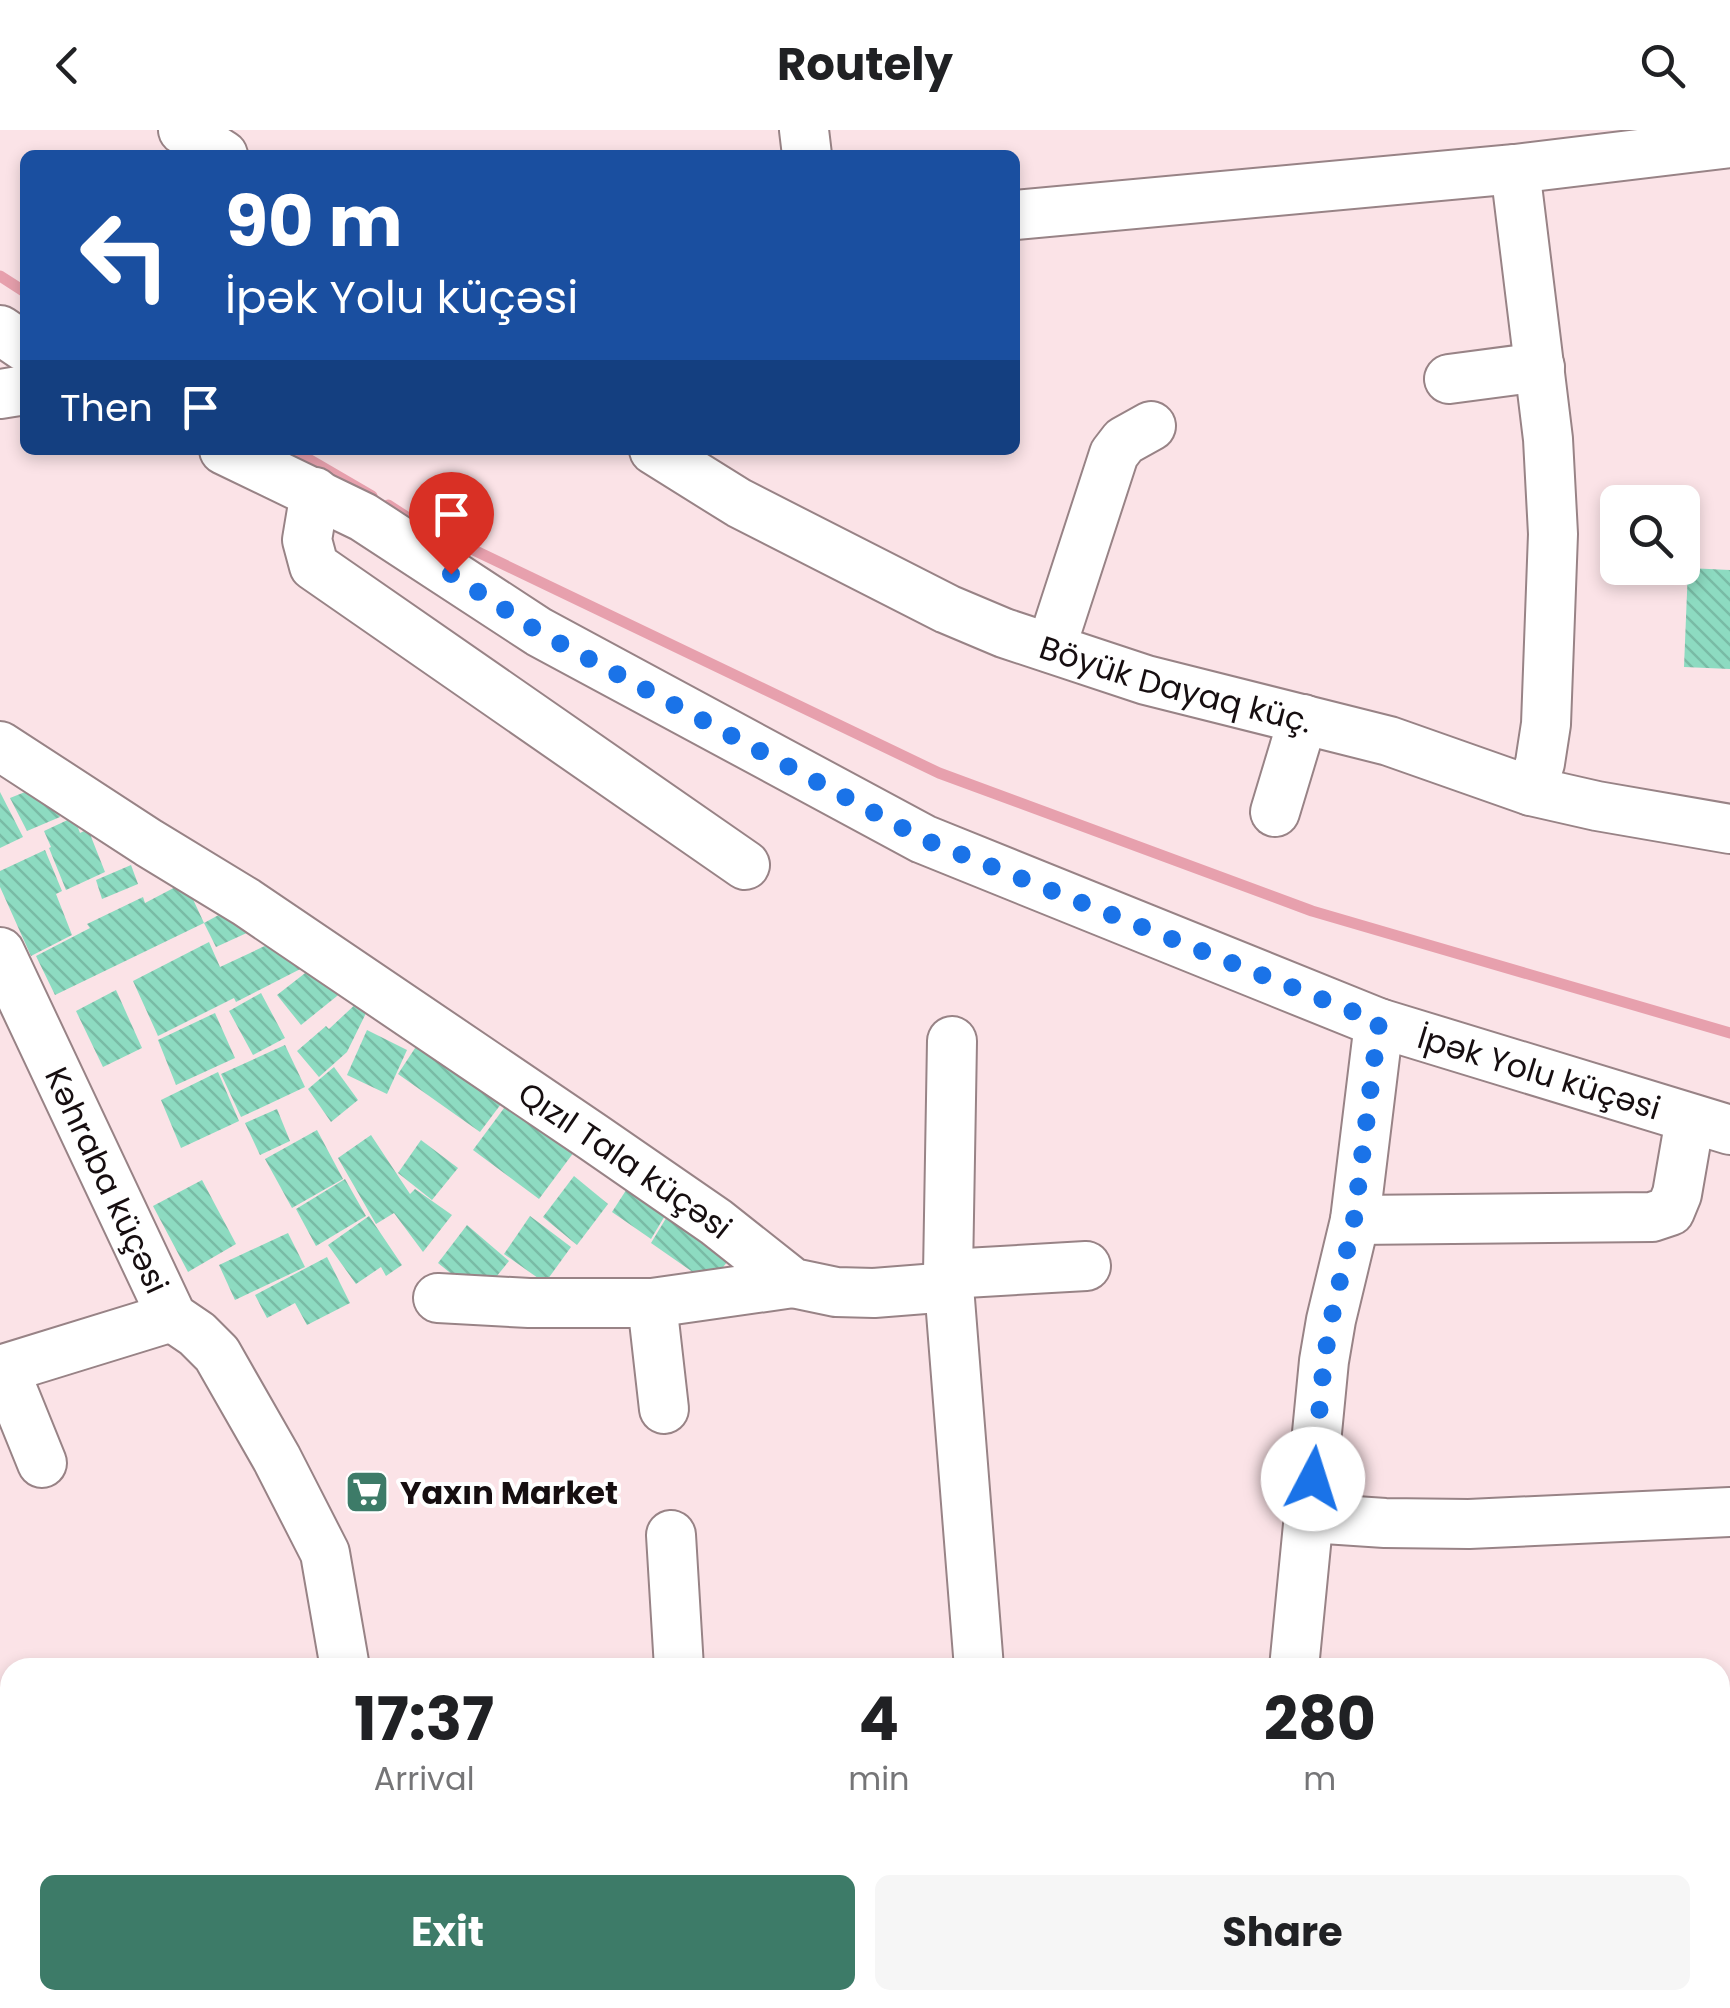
<!DOCTYPE html>
<meta charset="utf-8">
<style>
:root{--surface:#fff;--page:#f6f6f6;--text:#202124;--muted:#757577;--accent:#3d7b68}
body{margin:0;font-family:Poppins,sans-serif;background:var(--page);color:var(--text);height:100vh;display:flex;flex-direction:column;font-size:38px;white-space:nowrap}
*{box-sizing:border-box;margin:0}
p{font-size:32px;color:var(--muted)}
.icon{flex:none;width:55px;height:55px;fill:none;stroke:currentColor;stroke-width:2;stroke-linecap:round;stroke-linejoin:round}
.map{position:relative;flex:1;overflow:hidden}
.panel{position:absolute;left:0px;top:1528px;width:1730px;height:352px;display:flex;flex-direction:column;background:var(--surface);border-radius:30px 30px 0 0;box-shadow:0 5px 15px #0003}
.panel>*{flex:none}
.banner{position:absolute;left:20px;top:20px;width:1000px;height:305px;border-radius:15px;box-shadow:0 5px 15px #0003;background:#1a4fa0;color:#fff;overflow:hidden}
.buttons{position:absolute;left:1600px;top:355px;display:grid;gap:20px}
.buttons a{display:grid;place-items:center;width:100px;height:100px;border-radius:15px;background:var(--surface);box-shadow:0 5px 15px #0003;font-size:50px}
.pin{position:absolute;display:grid;place-items:center;width:85px;height:85px;color:#fff;margin:-102px -42px;border-radius:50% 50% 50% 0;rotate:-45deg;box-shadow:0 0 10px #0007}
.pin .icon{rotate:45deg}
.me{position:absolute;width:110px;margin:-55px;rotate:5deg;stroke-linejoin:round;filter:drop-shadow(0 0 8px #0008)}
.turn{display:flex;align-items:center;gap:35px;height:210px;padding:0 40px;font-size:45px}
.turn .icon{width:130px;height:130px;stroke-width:2.5}
.turn b{display:block;font-size:70px;line-height:85px}
.then{display:flex;align-items:center;height:95px;padding:0 40px;background:#0003;gap:20px;font-size:38px}
.eta{display:flex;justify-content:space-evenly;align-items:center;height:170px;text-align:center}
.eta b{font-size:60px;font-weight:700;line-height:70px}
.action{display:flex;gap:20px;margin-top:auto;padding:20px 40px}
.action a{flex:1;height:115px;border-radius:15px;background:var(--accent);color:#fff;font-size:40px;font-weight:700;line-height:115px;text-align:center}
.action a+a{background:var(--page);color:var(--text)}
header{display:flex;justify-content:space-between;align-items:center;height:130px;padding:0 40px;background:var(--surface);font-size:45px;font-weight:700}
.map>svg:first-child{display:block}
.lines{fill:none;stroke-linecap:round;stroke-linejoin:round}
.stream{stroke:#e7a0ad;stroke-width:11}
.building{fill:url(#building-back-hatch)}
.minor-casing{stroke:#988386;stroke-width:52}
.minor{stroke:#fff;stroke-width:48}
.route{stroke:#1a73e8;stroke-width:18;stroke-dasharray:0 32.4}
.labels{text-anchor:middle;dominant-baseline:central;stroke-width:8;stroke-linejoin:round;paint-order:stroke}
.street-label{font-size:32px;fill:#160e10;stroke:#fff}
.poi-label{font-size:32px;font-weight:bold;fill:#160e10;stroke:#fff;text-anchor:start}
</style>
<header><svg class="icon" aria-label="back" viewBox="0 0 24 24"><path d="M15 5l-7 7 7 7"/></svg>Routely<svg class="icon" aria-label="search" viewBox="0 0 24 24"><circle cx="10" cy="10" r="6"/><path d="M15 15l6 6"/></svg></header>
<div class="map">
<svg width="1730" height="1878" viewBox="0 0 1730 1878">
<defs>
<pattern id="building-back-hatch" width="6" height="6" patternUnits="userSpaceOnUse" patternTransform="scale(2.5)"><rect width="6" height="6" fill="#8ddbc1"/><path d="M-1 5l2 2M0 0l6 6M5-1l2 2" fill="none" stroke="#79bba5"/></pattern>
</defs>
<rect width="100%" height="100%" fill="#fbe3e7"/>
<g class="lines">
<g class="stream">
<path d="M0,146L25,162"/>
<path d="M293,320L372,366"/>
<path d="M388,375L413,391L939,643L1312,781L1730,903"/>
</g>
</g>
<g class="building">
<path d="M1688,438L1730,440V539L1684,537Z"/>
<path d="M45,654L60,687L27,701L10,668Z"/>
<path d="M0,662L23,707L0,718Z"/>
<path d="M74,687L80,703L88,699L105,742L66,760L49,718L51,717L44,701Z"/>
<path d="M45,720L62,761L56,764L72,805L31,826L0,757V741Z"/>
<path d="M131,735L138,754L102,769L96,750Z"/>
<path d="M185,752L204,793L55,865L36,826L90,798L87,794L143,767L145,773Z"/>
<path d="M237,775L264,795L216,817L204,793Z"/>
<path d="M284,807L314,832L236,872L234,868L158,906L133,851L209,812L220,837Z"/>
<path d="M318,833L342,862L301,895L277,865Z"/>
<path d="M116,860L142,918L103,937L76,881Z"/>
<path d="M261,863L285,908L253,925L229,881Z"/>
<path d="M360,870L369,877L347,922L319,947L297,921L326,896L329,899Z"/>
<path d="M215,883L235,928L176,955L158,910Z"/>
<path d="M367,900L407,920L387,964L347,945Z"/>
<path d="M425,903L507,966L480,1002L398,944Z"/>
<path d="M285,915L305,957L241,987L221,944Z"/>
<path d="M334,937L358,970L331,992L308,959Z"/>
<path d="M218,942L239,991L181,1018L161,970Z"/>
<path d="M510,970L577,1018L539,1069L473,1020Z"/>
<path d="M277,979L290,1011L260,1025L245,993Z"/>
<path d="M317,1000L343,1049L292,1078L265,1029Z"/>
<path d="M371,1005L410,1064L415,1059L452,1085L423,1122L394,1083L376,1094L338,1028Z"/>
<path d="M421,1010L458,1038L432,1070L398,1043Z"/>
<path d="M574,1046L608,1074L577,1115L543,1087Z"/>
<path d="M345,1049L366,1086L316,1116L296,1079Z"/>
<path d="M202,1050L236,1114L188,1142L153,1076Z"/>
<path d="M632,1051L669,1079L651,1109L612,1082Z"/>
<path d="M671,1080L734,1123L710,1154L651,1113Z"/>
<path d="M369,1086L402,1135L386,1146L381,1137L356,1154L328,1115Z"/>
<path d="M530,1086L571,1117L545,1153L504,1124Z"/>
<path d="M467,1095L509,1131L480,1167L438,1133Z"/>
<path d="M288,1103L305,1137L235,1170L219,1135Z"/>
<path d="M327,1127L350,1173L307,1195L295,1173L267,1188L255,1165Z"/>
</g>
<g class="lines">
<defs>
<g id="minor">
<path d="M183,0L223,25"/>
<path d="M804,0L807,25"/>
<path d="M1515,39L1548,309L1553,404L1546,594L1540,633L1531,661"/>
<path d="M1015,85L1515,39L1730,13"/>
<path d="M0,200L25,217"/>
<path d="M1449,249L1540,237"/>
<path d="M0,264L25,260"/>
<path id="s1" d="M224,320L363,387L539,502L923,709L1379,893L1730,1000"/>
<path id="s2" d="M654,320L739,373L947,479L1004,503L1146,550L1389,611L1531,661L1597,676L1730,699"/>
<path d="M315,362L307,410L314,436L745,735"/>
<path d="M1051,518L1114,324L1124,311L1151,296"/>
<path id="s3" d="M0,616L149,713L246,772L593,1007L716,1092L793,1153L836,1162L874,1163L950,1157"/>
<path d="M1275,682L1303,589"/>
<path id="s4" d="M0,822L172,1187L197,1204L217,1224L277,1329L325,1423L345,1538"/>
<path d="M952,911L948,1144L979,1538"/>
<path d="M1355,1090L1652,1087L1670,1081L1677,1064L1690,989"/>
<path d="M948,1144L1086,1136"/>
<path d="M438,1168L529,1173H652L793,1153"/>
<path d="M652,1173L664,1279"/>
<path d="M4,1239L42,1333"/>
<path d="M0,1240L172,1187"/>
<path d="M1310,1388L1385,1393L1469,1394L1730,1382"/>
<path d="M671,1405L679,1538"/>
<path d="M1294,1538L1324,1231L1331,1190L1355,1090L1379,893"/>
<path d="M1720,1689L1730,1688"/>
<path d="M0,1827L10,1825"/>
<path d="M989,1870V1878"/>
<path d="M1292,1870L1293,1878"/>
<path d="M1553,1870V1878"/>
<path d="M719,1878V1870"/>
</g>
</defs>
<use href="#minor" class="minor-casing"/>
<use href="#minor" class="minor"/>
</g>
<g class="lines">
<path class="route" d="M451,444L539,502L923,709L1379,892L1354,1090L1331,1190L1324,1231L1313,1349"/>
</g>
<defs>
<symbol id="supermarket-square" viewBox="-11 -11 22 22"><rect x="-9" y="-9" width="18" height="18" rx="4" fill="#3d7b68" stroke="#fff"/><path d="M-6-5.5h2.5l.6 2H6L4.5 2H-2.5L-4.4-4H-6ZM-1.5 3.2a1.3 1.3 0 1 0 .1 0ZM3 3.2a1.3 1.3 0 1 0 .1 0Z" fill="#fff"/></symbol>
</defs>
<g fill-rule="evenodd">
<use href="#supermarket-square" x="342" y="1337" width="50" height="50"/>
</g>
<g class="labels">
<g class="street-label">
<text stroke="none"><textPath href="#s2" startOffset="575">Böyük Dayaq küç.</textPath></text>
<text stroke="none"><textPath href="#s1" startOffset="1460">İpək Yolu küçəsi</textPath></text>
<text stroke="none"><textPath href="#s3" startOffset="750">Qızıl Tala küçəsi</textPath></text>
<text stroke="none"><textPath href="#s4" startOffset="252">Kəhraba küçəsi</textPath></text>
</g>
<g class="poi-label">
<text x="400" y="1362">Yaxın Market</text>
</g>
</g>
</svg>
<div class="buttons">
<a><svg class="icon" aria-label="search" viewBox="0 0 24 24"><circle cx="10" cy="10" r="6"/><path d="M15 15l6 6"/></svg></a>
</div>
<div class="pin" style="left:451px;top:444px;background:#d93025"><svg class="icon" aria-label="arrive" viewBox="0 0 24 24"><path d="M6 21V4h12l-3 4 3 4H6"/></svg></div>
<svg class="me" style="left:1313px;top:1349px" viewBox="-20 -20 40 40"><circle r="19" fill="#fff"/><path d="M0-13L10 11 0 6-10 11z" fill="#1a73e8"/></svg>
<div class="banner">
<div class="turn"><svg class="icon" aria-label="left" viewBox="0 0 24 24"><path d="M17 20v-9H6M10 6l-5 5 5 5"/></svg><div><b>90 m</b>İpək Yolu küçəsi</div></div>
<div class="then">Then<svg class="icon" aria-label="arrive" viewBox="0 0 24 24"><path d="M6 21V4h12l-3 4 3 4H6"/></svg></div>
</div>
<section class="panel">
<div class="eta">
<div><b>17:37</b><p>Arrival</p></div>
<div><b>4</b><p>min</p></div>
<div><b>280</b><p>m</p></div>
</div>
<div class="action"><a>Exit</a><a>Share</a></div>
</section>
</div>
